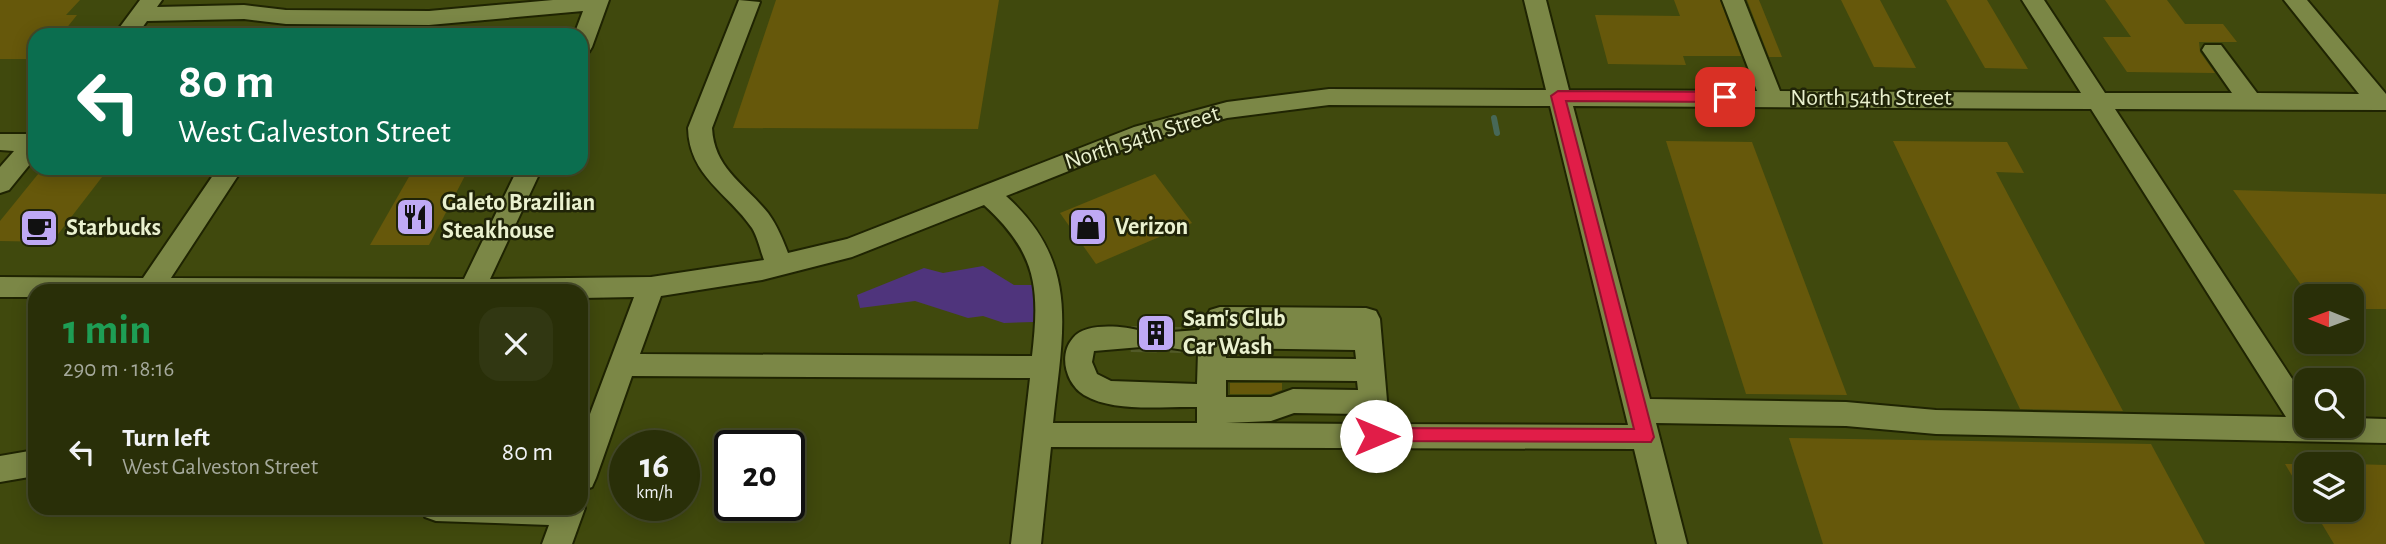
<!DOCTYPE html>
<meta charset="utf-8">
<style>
:root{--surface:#292f08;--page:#313712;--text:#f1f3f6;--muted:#a5a99c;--line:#454a29}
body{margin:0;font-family:"Alegreya Sans",sans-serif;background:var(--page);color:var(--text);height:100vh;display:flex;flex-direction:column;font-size:26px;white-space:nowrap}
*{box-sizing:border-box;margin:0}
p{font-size:23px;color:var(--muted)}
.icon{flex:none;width:38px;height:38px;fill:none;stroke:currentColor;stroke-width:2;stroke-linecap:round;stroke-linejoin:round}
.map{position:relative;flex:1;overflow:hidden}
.panel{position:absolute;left:28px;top:284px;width:560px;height:231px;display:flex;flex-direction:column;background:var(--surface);border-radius:21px;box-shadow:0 4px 18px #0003,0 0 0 2px var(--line)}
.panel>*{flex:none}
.hud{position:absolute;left:28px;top:28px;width:560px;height:147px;border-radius:21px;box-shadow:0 4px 18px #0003,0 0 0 2px var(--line);background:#0b6e4f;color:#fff;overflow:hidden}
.needle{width:46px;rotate:271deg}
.fabs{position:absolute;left:2294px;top:284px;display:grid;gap:14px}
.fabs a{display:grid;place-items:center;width:70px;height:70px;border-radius:14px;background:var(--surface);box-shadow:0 4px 18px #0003,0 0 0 2px var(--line);font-size:35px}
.speed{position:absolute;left:609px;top:430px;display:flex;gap:14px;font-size:35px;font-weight:700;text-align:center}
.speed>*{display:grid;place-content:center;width:91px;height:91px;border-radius:50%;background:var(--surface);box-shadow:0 4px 18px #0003,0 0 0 2px var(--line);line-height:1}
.speed small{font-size:18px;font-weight:400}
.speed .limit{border:4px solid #111;border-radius:10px;background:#fff;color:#111}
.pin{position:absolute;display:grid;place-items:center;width:60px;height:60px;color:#fff;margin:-30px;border-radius:14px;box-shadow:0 4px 10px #0006}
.me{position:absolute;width:77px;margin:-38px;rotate:90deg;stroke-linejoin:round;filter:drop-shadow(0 0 5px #0008)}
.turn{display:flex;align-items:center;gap:24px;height:147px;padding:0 35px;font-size:32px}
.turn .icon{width:91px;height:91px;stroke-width:2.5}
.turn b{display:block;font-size:49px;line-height:60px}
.round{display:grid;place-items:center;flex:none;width:74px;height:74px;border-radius:21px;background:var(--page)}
.summary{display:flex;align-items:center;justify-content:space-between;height:119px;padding:0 35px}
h1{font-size:42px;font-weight:600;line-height:52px;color:#1e9e55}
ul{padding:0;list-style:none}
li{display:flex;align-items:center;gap:21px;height:98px;padding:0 35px}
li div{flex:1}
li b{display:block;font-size:26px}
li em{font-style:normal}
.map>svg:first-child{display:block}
.built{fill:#40490d;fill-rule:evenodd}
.green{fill:#4f347c}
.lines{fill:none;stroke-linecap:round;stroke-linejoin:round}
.stream{stroke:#476858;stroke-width:6}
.building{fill:#66580b}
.minor-tunnel{stroke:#525a28;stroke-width:26;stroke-dasharray:26 13;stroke-linecap:butt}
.minor-casing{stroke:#1f2402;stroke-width:4}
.minor{fill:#7b8746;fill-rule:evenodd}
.route{fill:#e11d48;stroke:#92132f;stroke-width:2}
.labels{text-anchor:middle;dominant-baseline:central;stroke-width:5;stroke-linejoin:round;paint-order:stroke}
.street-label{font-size:24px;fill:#eaf1cf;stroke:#202408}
.poi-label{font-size:24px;font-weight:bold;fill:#eaf1cf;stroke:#202408;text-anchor:start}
</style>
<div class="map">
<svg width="2386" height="544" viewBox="0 0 2386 544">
<rect width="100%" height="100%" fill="#373f0b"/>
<path class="built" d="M0,0H2386V544H0ZM35,35H581V168H35ZM35,290H581V508H35ZM2306,296H2352V341H2306ZM2306,380H2352V425H2306ZM625,446H684V506H625ZM730,446H789V506H730ZM2306,464H2352V509H2306Z"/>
<path class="green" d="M983,266L1014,285H1034V322L1004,323L983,316L968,318L915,301L860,308L857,295L924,268L943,273Z"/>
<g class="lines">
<path class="stream" d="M1494,118L1497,133"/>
</g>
<g class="building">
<path d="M0,0H80L66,15H77L61,35H35V59H0Z"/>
<path d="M776,0H999L978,129L733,128Z"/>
<path d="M1674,0H1720L1741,56H1683L1686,65L1608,64L1595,15L1680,16Z"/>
<path d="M1747,0H1759L1782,57H1769Z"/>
<path d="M1841,0H1880L1916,68L1874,67Z"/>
<path d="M1946,0H1987L2028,69L1985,68Z"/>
<path d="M2105,0H2167L2185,24H2223L2237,42H2199L2200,52L2215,73L2127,72L2103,37H2131Z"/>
<path d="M1666,141L1752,142L1847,395L1746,394Z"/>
<path d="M1893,141L2007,142L2024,173L1996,172L2123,411L2020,409Z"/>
<path d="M43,168H109L52,242L0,241V221Z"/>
<path d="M414,168H469L429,245H370Z"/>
<path d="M1155,174L1192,223L1096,264L1060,213Z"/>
<path d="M2233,190L2386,194V309H2352V296H2309Z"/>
<path d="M1134,327H1182L1169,331L1165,339L1167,346H1145L1147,338L1143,330Z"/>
<path d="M1230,383H1282V390L1271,394H1230Z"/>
<path d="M1789,438L2151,444L2205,544H1823Z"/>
<path d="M2285,464H2306V499Z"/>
<path d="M2352,464L2386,465V544H2334L2313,509H2352Z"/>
</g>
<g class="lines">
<path class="minor-tunnel" d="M1131,339L1181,340"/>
<defs>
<g id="minor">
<path d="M140,0H162L157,7L244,5L286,10L429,11L553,0H609L592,47L589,52L581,54V35H574L583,11L429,25L286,24L244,19L147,21L137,35H114Z"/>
<path d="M739,0L760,2L712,128C714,169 745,184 768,213C777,225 783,240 788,253L847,239L1134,127L1227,102L1329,89L1546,90L1524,0H1546L1569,90L1757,91L1722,0H1744L1780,91L2081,93L2022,0H2044L2105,93H2232L2202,50L2205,45H2221L2257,93L2359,94L2284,0H2307L2386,94V110L2115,109L2306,400V425H2352V418L2386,419V443L1936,434L1846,426L1656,423L1687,544H1657L1634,449L1051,447L1041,544H1011L1030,378L632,376L596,478L592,487L581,491V438L634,297L581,298V290H35V297H0V277L143,278L218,168H243L171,278L464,279L518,168H542L490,279L651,277L764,260C760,249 758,238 752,228C728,193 689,176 688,128ZM1329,105L1550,106L1628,425L1389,424L1380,319L1376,311L1366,308L1220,307L1210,310L1199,330L1171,332L1167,340L1171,348L1198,352L1197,384L1111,381L1097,374L1092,362L1094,351L1141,347L1145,339L1141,331C1124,326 1085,322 1073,338C1058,355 1066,384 1084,395C1114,413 1163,406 1197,407V423H1053C1062,333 1082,264 1006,196L1149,139L1227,118ZM1573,106L2091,109L2286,417L1936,410L1846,402L1650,399ZM984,205C1037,253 1040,288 1032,356L640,354L661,296L762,280L852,257ZM1226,348L1355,350L1356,359L1226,358ZM1226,380L1357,381L1358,390L1293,389L1271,397H1226ZM1294,413L1360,414L1361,424L1226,423L1271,421Z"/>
<path d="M0,134H35V158L9,190L0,193V167L14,151L0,150Z"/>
<path d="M35,450V476L0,482V456Z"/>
<path d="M581,499L585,508L572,544H542L549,525L436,521L425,517L421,508H581Z"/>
</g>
</defs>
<use href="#minor" class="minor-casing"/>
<use href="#minor" class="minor"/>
</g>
<path class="route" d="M1558,91L1725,92L1732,97L1725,102L1566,101L1654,437L1651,442L1370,441L1368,436L1376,428L1634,429L1551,96Z"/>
<defs>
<symbol id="restaurant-square" viewBox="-11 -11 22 22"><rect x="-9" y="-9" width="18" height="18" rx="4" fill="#bfa9f4" stroke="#202408"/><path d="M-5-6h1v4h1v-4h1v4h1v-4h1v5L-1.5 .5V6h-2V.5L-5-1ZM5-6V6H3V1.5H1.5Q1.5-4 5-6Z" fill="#111"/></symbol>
<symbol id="shop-square" viewBox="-11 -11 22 22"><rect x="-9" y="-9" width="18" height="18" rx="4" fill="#bfa9f4" stroke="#202408"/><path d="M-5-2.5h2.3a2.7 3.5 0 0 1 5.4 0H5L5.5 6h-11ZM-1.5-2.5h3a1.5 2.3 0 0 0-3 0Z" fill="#111"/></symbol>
<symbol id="cafe-square" viewBox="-11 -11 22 22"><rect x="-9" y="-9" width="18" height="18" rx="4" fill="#bfa9f4" stroke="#202408"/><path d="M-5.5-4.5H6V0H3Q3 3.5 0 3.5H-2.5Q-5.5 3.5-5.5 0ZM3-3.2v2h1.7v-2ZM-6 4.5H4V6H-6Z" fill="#111"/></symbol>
<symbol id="building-square" viewBox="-11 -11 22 22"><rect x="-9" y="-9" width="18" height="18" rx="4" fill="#bfa9f4" stroke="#202408"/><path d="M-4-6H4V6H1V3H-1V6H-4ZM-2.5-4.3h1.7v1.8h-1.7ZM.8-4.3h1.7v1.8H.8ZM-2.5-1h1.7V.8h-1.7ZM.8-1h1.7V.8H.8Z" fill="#111"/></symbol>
</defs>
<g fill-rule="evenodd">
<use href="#restaurant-square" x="393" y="195" width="44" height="44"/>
<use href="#shop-square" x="1066" y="205" width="44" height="44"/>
<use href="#cafe-square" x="17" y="206" width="44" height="44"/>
<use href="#building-square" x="1134" y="311" width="44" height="44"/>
</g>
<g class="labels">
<g class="street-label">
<text x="1871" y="98">North 54th Street</text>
<text transform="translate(1142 138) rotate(-18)">North 54th Street</text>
</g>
<g class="poi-label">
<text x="442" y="203">Galeto Brazilian<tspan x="442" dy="28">Steakhouse</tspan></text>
<text x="1115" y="227">Verizon</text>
<text x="66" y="228">Starbucks</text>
<text x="1183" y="319">Sam's Club<tspan x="1183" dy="28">Car Wash</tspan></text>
</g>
</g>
</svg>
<div class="fabs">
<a><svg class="needle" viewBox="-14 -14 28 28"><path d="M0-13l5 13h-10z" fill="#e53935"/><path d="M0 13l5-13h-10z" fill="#a5a99c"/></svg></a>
<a><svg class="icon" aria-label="search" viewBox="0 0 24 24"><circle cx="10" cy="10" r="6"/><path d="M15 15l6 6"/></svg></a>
<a><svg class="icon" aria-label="layers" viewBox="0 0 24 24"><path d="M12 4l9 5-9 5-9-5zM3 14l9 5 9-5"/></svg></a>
</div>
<div class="speed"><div>16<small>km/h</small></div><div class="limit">20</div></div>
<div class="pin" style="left:1725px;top:97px;background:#d93025"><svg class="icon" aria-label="arrive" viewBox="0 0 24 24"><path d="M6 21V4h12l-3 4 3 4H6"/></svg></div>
<svg class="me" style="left:1376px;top:436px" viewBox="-20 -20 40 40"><circle r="19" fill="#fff"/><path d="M0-13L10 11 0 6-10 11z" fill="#e11d48"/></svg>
<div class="hud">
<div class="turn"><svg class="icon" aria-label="left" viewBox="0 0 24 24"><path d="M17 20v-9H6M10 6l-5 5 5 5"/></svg><div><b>80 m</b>West Galveston Street</div></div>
</div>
<section class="panel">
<div class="summary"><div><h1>1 min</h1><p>290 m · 18:16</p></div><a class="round"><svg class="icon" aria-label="close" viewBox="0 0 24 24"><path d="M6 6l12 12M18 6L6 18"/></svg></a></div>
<ul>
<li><svg class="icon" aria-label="left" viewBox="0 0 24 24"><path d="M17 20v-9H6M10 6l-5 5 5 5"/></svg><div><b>Turn left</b><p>West Galveston Street</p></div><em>80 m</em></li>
</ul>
</section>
</div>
